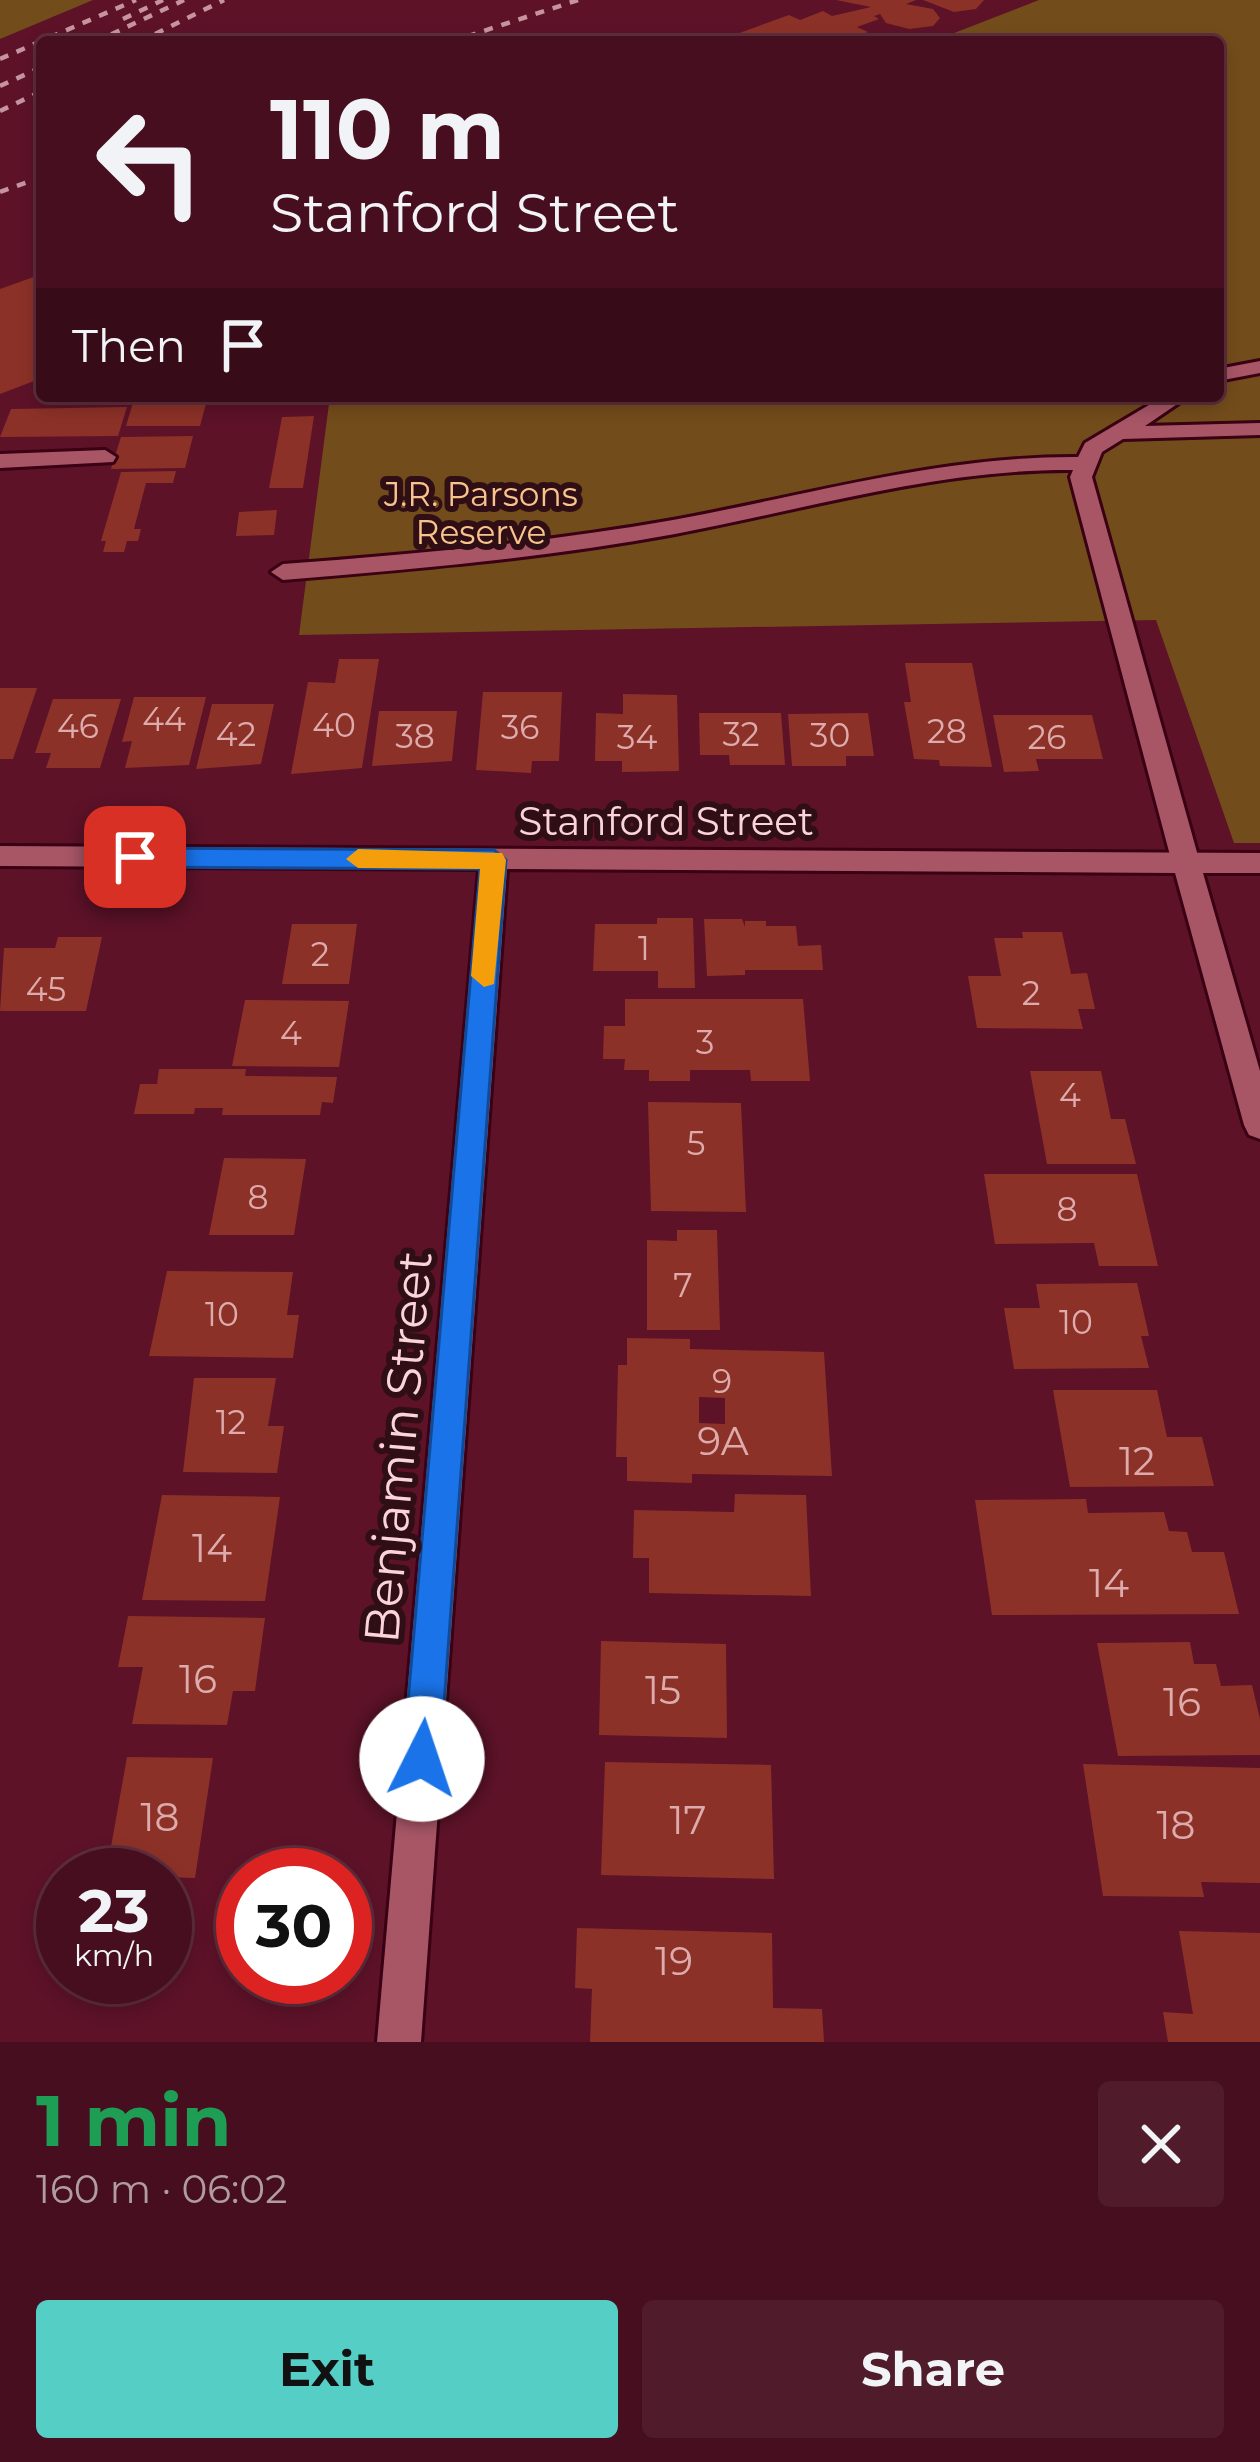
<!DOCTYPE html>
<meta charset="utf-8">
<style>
:root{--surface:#460e1e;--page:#501c2b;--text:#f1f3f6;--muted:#b09ca4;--line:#5e2e3c;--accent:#55cec5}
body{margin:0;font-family:Montserrat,sans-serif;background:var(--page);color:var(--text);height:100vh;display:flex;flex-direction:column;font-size:45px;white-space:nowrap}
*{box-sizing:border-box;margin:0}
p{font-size:39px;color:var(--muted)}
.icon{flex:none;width:66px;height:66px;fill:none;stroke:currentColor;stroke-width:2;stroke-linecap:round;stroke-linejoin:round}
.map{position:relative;height:2042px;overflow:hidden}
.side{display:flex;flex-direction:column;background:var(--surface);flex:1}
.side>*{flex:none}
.banner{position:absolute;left:36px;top:36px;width:1188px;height:366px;border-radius:12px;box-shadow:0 6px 18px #0003,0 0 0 3px var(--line);background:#460e1e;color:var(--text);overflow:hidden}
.speed{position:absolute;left:36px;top:1848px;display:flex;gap:24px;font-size:60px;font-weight:700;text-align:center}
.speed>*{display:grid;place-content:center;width:156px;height:156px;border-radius:50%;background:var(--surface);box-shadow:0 6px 18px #0003,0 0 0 3px var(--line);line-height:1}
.speed small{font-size:30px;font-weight:400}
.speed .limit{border:18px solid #d22;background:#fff;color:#111}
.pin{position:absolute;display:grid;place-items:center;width:102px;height:102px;color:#fff;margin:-51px;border-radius:24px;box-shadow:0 6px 18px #0006}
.me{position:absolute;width:132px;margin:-66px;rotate:4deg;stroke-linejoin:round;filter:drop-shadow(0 0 9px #0008)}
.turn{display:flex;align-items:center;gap:42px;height:252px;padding:0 36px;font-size:54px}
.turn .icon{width:156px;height:156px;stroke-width:2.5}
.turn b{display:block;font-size:84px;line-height:102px}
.then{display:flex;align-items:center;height:114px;padding:0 36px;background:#0003;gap:24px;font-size:45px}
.round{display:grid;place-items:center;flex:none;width:126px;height:126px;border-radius:12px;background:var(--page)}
.overview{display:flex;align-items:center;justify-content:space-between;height:204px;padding:0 36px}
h1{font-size:72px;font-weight:700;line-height:90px;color:#1e9e55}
.cta{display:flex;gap:24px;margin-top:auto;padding:24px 36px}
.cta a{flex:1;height:138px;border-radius:12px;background:var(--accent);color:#111;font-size:48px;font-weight:700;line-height:138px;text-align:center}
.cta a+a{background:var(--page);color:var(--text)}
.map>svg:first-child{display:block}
.green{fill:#734c1b}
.building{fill:#8c3128;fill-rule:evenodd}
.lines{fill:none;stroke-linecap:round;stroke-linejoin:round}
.lane-casing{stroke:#390113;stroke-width:6}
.street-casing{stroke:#390113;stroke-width:6}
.lane{fill:#a85666;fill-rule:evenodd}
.street{fill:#a85666;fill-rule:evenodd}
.rail{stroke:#c6949f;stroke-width:4.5;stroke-dasharray:9 9;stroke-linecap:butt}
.route{fill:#1a73e8;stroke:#114b97;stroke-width:3}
.slow{fill:#f59e0b}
.labels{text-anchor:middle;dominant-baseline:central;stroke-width:12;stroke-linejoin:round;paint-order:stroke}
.far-park-label{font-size:33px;fill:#f8c48c;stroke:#2f0e16}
.number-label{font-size:33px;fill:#deabad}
.street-label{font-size:39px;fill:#fad4d9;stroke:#2f0e16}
.near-number-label{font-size:39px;fill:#deabad}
.near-street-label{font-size:48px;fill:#fad4d9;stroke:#2f0e16}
</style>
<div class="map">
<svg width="1260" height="2042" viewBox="0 0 1260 2042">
<rect width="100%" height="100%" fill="#5d1228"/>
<g class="green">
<path d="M0,0H93L0,39Z"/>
<path d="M1039,0H1260V843H1234L1156,620L299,635L330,396H1218V42H931Z"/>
</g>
<g class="building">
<path d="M836,0H916L906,4L933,9L940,18L933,26L909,29L886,23L880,14L874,16L879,19L857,27L868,32L842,42H715L789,15L800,20L823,11L832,16L871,7Z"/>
<path d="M923,0H984L976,9L954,12Z"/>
<path d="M42,274V378L0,394V289Z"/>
<path d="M135,396H208L200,426H126Z"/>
<path d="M127,407L118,436L0,437L11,409Z"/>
<path d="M314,416L303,488H269L282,417Z"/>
<path d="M193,436L185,468L111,469L121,437Z"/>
<path d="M176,471L173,483H146L134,529H141L138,541H127L124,552H103L106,541H101L121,472Z"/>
<path d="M277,510L274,535L236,536L239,512Z"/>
<path d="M339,659H379L362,768L291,774L308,682L335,683Z"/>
<path d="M905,663H972L992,767L940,766L939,760L914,759L904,702H911Z"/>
<path d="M0,688H37L13,759H0Z"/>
<path d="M483,692H562L559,761H532L531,773L476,770Z"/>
<path d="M623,694L677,695L679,771L622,772V761H595L596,713L623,714Z"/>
<path d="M134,697H206L189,765L125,768L132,741L122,742Z"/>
<path d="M53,699H121L100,768H46L51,753H35Z"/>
<path d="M212,704H274L261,764L196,769Z"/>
<path d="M379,711H457L452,761L372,766Z"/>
<path d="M699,713H781L785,765H730L729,755H700Z"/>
<path d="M868,713L874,756H846V766H792L788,714Z"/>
<path d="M993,715H1092L1103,759H1036L1039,771L1004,772Z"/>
<path d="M657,918H693L695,988H658V971H593L595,924H657Z"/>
<path d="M704,919H742L745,927V921H766V926H796L798,946L821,945L823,970H745V975L707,976Z"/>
<path d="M292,924H357L349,984H282Z"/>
<path d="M1022,932H1062L1071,974L1087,973L1095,1009H1078L1083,1029L977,1028L968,976H1001L994,938H1023Z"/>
<path d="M58,937H102L86,1011H0L4,948H55Z"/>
<path d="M625,999H803L810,1081H751L750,1070H690V1081H649V1070H624L625,1059H603L604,1026H625Z"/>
<path d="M245,1000L349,1001L339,1067L232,1066Z"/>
<path d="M159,1069H246L245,1076L337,1077L333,1103L322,1102L320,1115H222L223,1108H195L194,1114H134L140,1084H157Z"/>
<path d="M1030,1071H1101L1111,1119H1125L1136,1164H1047Z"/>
<path d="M648,1102L741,1103L746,1212L651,1211Z"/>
<path d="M224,1158L306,1159L294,1235H209Z"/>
<path d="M984,1174H1137L1158,1266H1099L1094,1243L995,1244Z"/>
<path d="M677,1230H717L720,1330H647V1240L677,1241Z"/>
<path d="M167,1271L293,1272L287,1315H299L293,1358L149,1356Z"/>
<path d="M1137,1283L1149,1336H1141L1149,1368L1014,1369L1004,1308H1040L1036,1284Z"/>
<path d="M627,1338L690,1339V1349L824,1352L832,1476L692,1474V1483L627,1481V1457H616L618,1365H627ZM699,1397L725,1398V1424L699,1423Z"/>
<path d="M194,1378H276L268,1426H284L277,1473L183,1472Z"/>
<path d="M1053,1390H1157L1167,1437H1202L1214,1486L1070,1487Z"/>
<path d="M735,1494L806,1495L811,1596L649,1593V1558H633L634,1510L734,1512Z"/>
<path d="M162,1495L280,1497L265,1601L142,1600Z"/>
<path d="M1086,1499L1088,1513L1164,1512L1169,1531L1187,1532L1192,1552H1224L1239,1614L992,1615L975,1500Z"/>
<path d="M128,1616L265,1618L255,1691H233L227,1725L132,1724L143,1667H118Z"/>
<path d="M601,1641L726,1644L727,1738L599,1735Z"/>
<path d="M1190,1642L1194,1664H1216L1221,1686L1252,1685L1260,1719V1755L1118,1756L1097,1643Z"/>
<path d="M127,1757L213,1758L195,1878L106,1875Z"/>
<path d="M605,1762L771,1765L774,1879L601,1875Z"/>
<path d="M1083,1764L1260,1768V1883L1201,1882L1204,1897L1103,1896Z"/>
<path d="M577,1928L772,1933L773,2008L822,2009L824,2042H590L592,1989L575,1988Z"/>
<path d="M1179,1931L1260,1933V2042H1168L1163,2012L1193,2014Z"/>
</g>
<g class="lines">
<defs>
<g id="lane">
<path d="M1260,361V373L1218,381V369Z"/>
<path d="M1164,396H1189L1145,426L1260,423V435L1123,439L1102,452L1092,477L1200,863L1186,873L1172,863L1070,477L1073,470C937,469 808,509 675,534C545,558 415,569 283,580L271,572L283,564C414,554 543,543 673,520C809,495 940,456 1078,457L1085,443Z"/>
<path d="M105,450L116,457L113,462L0,468V454Z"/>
</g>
<path id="street" d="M0,846L1260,853V873H1203L1260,1071V1139L1249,1135L1244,1125L1175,873L507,869L421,2042H377L479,869L0,866Z"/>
</defs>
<use href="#lane" class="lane-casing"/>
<use href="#street" class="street-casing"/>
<use href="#lane" class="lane"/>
<use href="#street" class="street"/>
<g class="rail">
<path d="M123,19L163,0"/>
<path d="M95,42L184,0"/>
<path d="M139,42L224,0"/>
<path d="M450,42L578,0"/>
<path d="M0,59L136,0"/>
<path d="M0,86L42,67"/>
<path d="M0,111L42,91"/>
<path d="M0,192L42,177"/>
</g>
</g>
<path class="route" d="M135,848L494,850L506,860L440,1759L435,1772L422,1777L408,1772L403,1759L480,869L135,867L122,857Z"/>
<path class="slow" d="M358,849L502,853L506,860L494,984L484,987L471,976L480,869L358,868L346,859Z"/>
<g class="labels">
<g class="far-park-label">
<text x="481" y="494">J.R. Parsons<tspan x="481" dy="38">Reserve</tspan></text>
</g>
<g class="number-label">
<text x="164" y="719">44</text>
<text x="334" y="725">40</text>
<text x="78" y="726">46</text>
<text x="520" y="727">36</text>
<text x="947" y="731">28</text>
<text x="236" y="734">42</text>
<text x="741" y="734">32</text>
<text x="830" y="735">30</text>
<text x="415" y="736">38</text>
<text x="637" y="737">34</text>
<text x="1047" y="737">26</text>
<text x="644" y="948">1</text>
<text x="320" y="954">2</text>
<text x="46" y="989">45</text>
<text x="1031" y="993">2</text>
<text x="291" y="1033">4</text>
<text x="705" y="1042">3</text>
<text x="1070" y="1095">4</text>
<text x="696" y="1143">5</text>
<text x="258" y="1197">8</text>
<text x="1067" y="1209">8</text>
<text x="683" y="1285">7</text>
<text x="222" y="1314">10</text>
<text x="1076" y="1322">10</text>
<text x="722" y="1381">9</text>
<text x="231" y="1422">12</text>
</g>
<g class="street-label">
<text x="666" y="821">Stanford Street</text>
</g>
<g class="near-number-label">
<text x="723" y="1441">9A</text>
<text x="1137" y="1461">12</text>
<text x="212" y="1548">14</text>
<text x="1109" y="1583">14</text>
<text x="198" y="1679">16</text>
<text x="663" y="1690">15</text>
<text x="1182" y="1702">16</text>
<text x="160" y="1817">18</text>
<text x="688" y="1820">17</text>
<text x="1176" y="1825">18</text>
<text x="674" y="1961">19</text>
</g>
<g class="near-street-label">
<text transform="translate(398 1447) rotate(-85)">Benjamin Street</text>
</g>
</g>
</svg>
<div class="speed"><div>23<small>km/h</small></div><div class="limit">30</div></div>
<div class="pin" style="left:135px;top:857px;background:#d93025"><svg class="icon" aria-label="arrive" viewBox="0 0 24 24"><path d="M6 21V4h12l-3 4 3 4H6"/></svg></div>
<svg class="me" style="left:422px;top:1759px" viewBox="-20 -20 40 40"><circle r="19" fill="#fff"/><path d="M0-13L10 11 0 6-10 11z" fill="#1a73e8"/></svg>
<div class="banner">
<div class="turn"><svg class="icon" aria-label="left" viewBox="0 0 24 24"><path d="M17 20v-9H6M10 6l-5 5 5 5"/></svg><div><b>110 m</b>Stanford Street</div></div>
<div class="then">Then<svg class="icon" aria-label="arrive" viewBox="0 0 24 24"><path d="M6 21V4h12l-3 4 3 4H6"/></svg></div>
</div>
</div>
<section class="side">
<div class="overview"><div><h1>1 min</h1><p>160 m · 06:02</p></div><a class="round"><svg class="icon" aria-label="close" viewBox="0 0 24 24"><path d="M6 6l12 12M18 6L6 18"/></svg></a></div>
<div class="cta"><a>Exit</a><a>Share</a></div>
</section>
